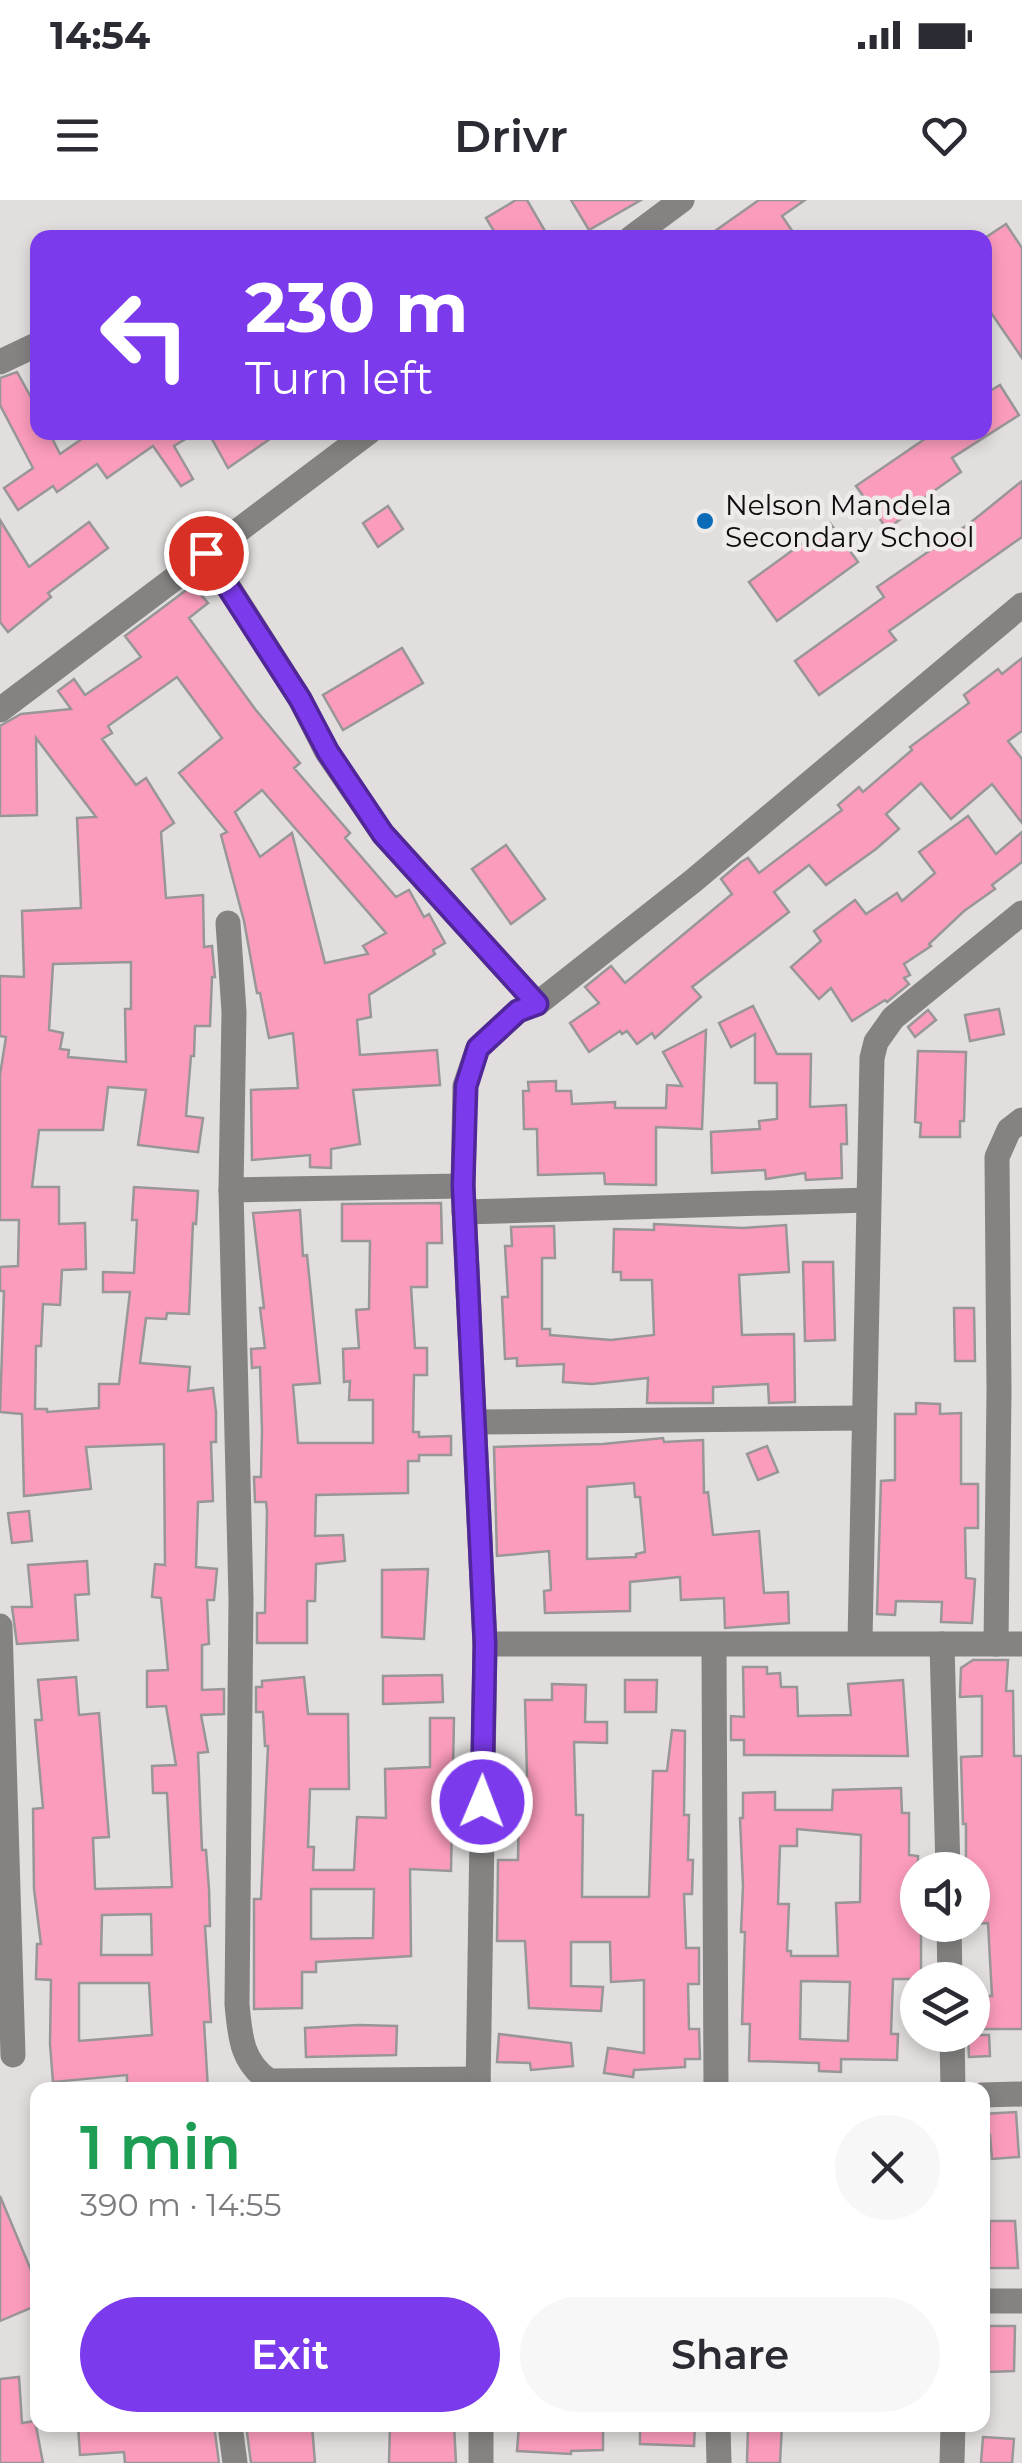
<!DOCTYPE html>
<meta charset="utf-8">
<style>
:root{--surface:#fff;--page:#f7f7f7;--text:#2b2b33;--muted:#7c7c81;--accent:#7c3aed}
body{margin:0;font-family:Montserrat,sans-serif;background:var(--page);color:var(--text);height:100vh;display:flex;flex-direction:column;font-size:38px;white-space:nowrap}
*{box-sizing:border-box;margin:0}
p{font-size:32px;color:var(--muted)}
.icon{flex:none;width:55px;height:55px;fill:none;stroke:currentColor;stroke-width:2;stroke-linecap:round;stroke-linejoin:round}
.map{position:relative;flex:1;overflow:hidden}
.panel{position:absolute;left:30px;top:1882px;width:960px;height:350px;display:flex;flex-direction:column;background:var(--surface);border-radius:20px;box-shadow:0 5px 15px #0003}
.panel>*{flex:none}
.guide{position:absolute;left:30px;top:30px;width:962px;height:210px;border-radius:20px;box-shadow:0 5px 15px #0003;background:#7c3aed;color:#fff;overflow:hidden}
.buttons{position:absolute;left:900px;top:1652px;display:grid;gap:20px}
.buttons a{display:grid;place-items:center;width:90px;height:90px;border-radius:50%;background:var(--surface);box-shadow:0 5px 15px #0003;font-size:50px}
.pin{position:absolute;display:grid;place-items:center;width:85px;height:85px;color:#fff;margin:-42px;border:5px solid #fff;border-radius:50%;box-shadow:0 2px 10px #0007}
.me{position:absolute;width:110px;margin:-55px;rotate:1deg;stroke-linejoin:round;filter:drop-shadow(0 0 8px #0008)}
.turn{display:flex;align-items:center;gap:35px;height:210px;padding:0 50px;font-size:45px}
.turn .icon{width:130px;height:130px;stroke-width:2.5}
.turn b{display:block;font-size:70px;line-height:85px}
.round{display:grid;place-items:center;flex:none;width:105px;height:105px;border-radius:52px;background:var(--page)}
.head{display:flex;align-items:center;justify-content:space-between;height:170px;padding:0 50px}
h1{font-size:60px;font-weight:600;line-height:75px;color:#1e9e55}
.primary-button{display:flex;gap:20px;margin-top:auto;padding:20px 50px}
.primary-button a{flex:1;height:115px;border-radius:60px;background:var(--accent);color:#fff;font-size:40px;font-weight:600;line-height:115px;text-align:center}
.primary-button a+a{background:var(--page);color:var(--text)}
.status{display:flex;justify-content:space-between;align-items:center;height:70px;padding:0 50px;background:var(--surface);direction:ltr}
.status svg{height:28px;fill:currentColor}
header{display:flex;justify-content:space-between;align-items:center;height:130px;padding:0 50px;background:var(--surface);font-size:45px;font-weight:600}
.map>svg:first-child{display:block}
.building{fill:#fc9cbc;stroke:#999697;stroke-width:2.5;fill-rule:evenodd}
.lines{fill:none;stroke-linecap:round;stroke-linejoin:round}
.street{stroke:#848382;stroke-width:25}
.route-casing{stroke:#51269a;stroke-width:25}
.route{stroke:#7c3aed;stroke-width:18}
.poi-dot{fill:#0a6cb8;stroke:#efebea;stroke-width:4}
.labels{text-anchor:middle;dominant-baseline:central;stroke-width:9;stroke-linejoin:round;paint-order:stroke}
.poi-label{font-size:28px;fill:#0d0c0c;stroke:#efebea;text-anchor:start}
</style>
<div class="status"><b>14:54</b><svg viewBox="0 0 49 12"><path d="M0 12V9h3v3zM5 12V6h3v6zM10 12V3h3v9zM15 12V0h3v12zM26 1h20v11H26zM47 4h2v5h-2z"/></svg></div>
<header><svg class="icon" aria-label="menu" viewBox="0 0 24 24"><path d="M4 6h16M4 12h16M4 18h16"/></svg>Drivr<svg class="icon" aria-label="heart" viewBox="0 0 24 24"><path d="M12 20l-8-8c-3-5 5-10 8-4 3-6 11-1 8 4z"/></svg></header>
<div class="map">
<svg width="1022" height="2263" viewBox="0 0 1022 2263">
<rect width="100%" height="100%" fill="#e1dedd"/>
<g class="building">
<path d="M516,0H527L549,38H498L486,18Z"/>
<path d="M571,0H641L589,30Z"/>
<path d="M759,0H805L782,16L797,38H705Z"/>
<path d="M1006,24L1022,48V158L985,104V38Z"/>
<path d="M17,172L38,210V232H49L60,254L92,232H197L174,246L193,279L181,286L153,246L107,278L97,264L57,292L53,286L18,310L4,288L33,268L0,205V178Z"/>
<path d="M1000,185L1019,215L952,258L961,272L918,302L920,305L887,329L856,286L935,232H985V194Z"/>
<path d="M208,232H280L228,268Z"/>
<path d="M1022,281V337L889,431L896,440L819,495L795,461L884,397L877,387L970,323Z"/>
<path d="M388,306L403,329L378,347L363,323Z"/>
<path d="M0,320L29,367L89,322L108,348L48,393L51,397L8,432L0,422Z"/>
<path d="M830,323L858,362L777,421L749,382Z"/>
<path d="M193,385L208,403L189,418L255,509L300,563L294,568L350,633L345,638L396,697L409,690L424,717L429,714L445,743L433,750L435,754L369,795L371,817L357,820L360,855L437,850L440,885L353,890L360,944L331,949V968L310,967V955L252,960L251,890L298,888L293,833L269,838L260,793H257L244,721L221,635L227,632L179,573L222,538L177,477L108,526L112,533L102,539L136,585L146,578L174,623L161,632L166,698L203,695L204,747L212,746L215,777H212L210,826H195L194,856H191L186,916L203,918L198,952L138,945L146,890L108,887L103,930H39L32,987H59V1024L85,1023L86,1069L62,1070L60,1105L43,1104L41,1146H36L35,1209H47V1212L99,1208V1184H119L130,1092H103V1072L134,1073L137,1020H132L134,987L198,991L196,1024L193,1023L189,1114L167,1113L166,1119L146,1118L140,1163L190,1167L188,1191L213,1188L216,1212V1242H211L213,1301L198,1302L196,1367L217,1369L214,1400H207L209,1444L202,1445V1490L224,1489V1514L201,1515L208,1552L198,1553L202,1650H206L209,1689L210,1726H205L211,1822H204L208,1890H127V1875L53,1882L50,1844L51,1780L36,1779L37,1744H41L34,1689L33,1609L43,1608L35,1520H42L38,1480L76,1477L79,1515L99,1513L109,1637L93,1638L95,1689L172,1687L167,1593H153L152,1566L176,1565L166,1506L147,1507V1471L168,1470L161,1398L152,1397L155,1364L165,1365L164,1244L86,1247L91,1289L24,1296L22,1214L0,1212L4,1091H0V1067L18,1066L19,1020H0V875L6,837L0,836V776L24,777L22,711L81,708L77,618L96,617L36,538L37,615L0,616V526L21,514L71,509L58,491L74,479L85,495L141,457L125,436ZM262,590L386,733L363,746L368,754L325,763L292,633L260,657L235,612ZM131,762V809H125L126,862L68,857L69,850L60,849L63,833L49,830L53,764ZM151,1714L152,1755H101L102,1715ZM79,1783H149L152,1835L79,1841Z"/>
<path d="M402,448L423,483L343,530L323,495Z"/>
<path d="M1022,458V531L1008,541L1022,559V623L992,584L951,619L921,583L886,614L899,629L876,649L826,685L809,665L774,692L789,712L692,787L701,797L655,838L652,833L637,844L627,831L622,834L620,831L589,852L570,823L599,803L585,787L611,766L625,783L732,694L721,679L741,662L748,658L759,673L842,610L838,605L859,587L863,592L912,550L910,547L969,503L964,495L998,469L1002,474Z"/>
<path d="M968,616L996,654L1022,632V662L992,685L995,689L964,711L929,744L931,746L904,764L910,775L904,778L909,784L887,802L885,800L852,821L831,788L819,799L791,767L821,741L814,731L855,700L866,714L897,693L902,701L935,673L919,652Z"/>
<path d="M506,645L545,699L511,724L472,669Z"/>
<path d="M753,806L777,854H811L810,907L846,905L847,944H841L842,978L806,980L805,973L766,979L765,970L712,973L711,932L760,929L759,921L777,919V883H755V834L731,847L719,823Z"/>
<path d="M999,809L1004,834L970,841L965,815Z"/>
<path d="M928,810L936,820L915,837L908,827Z"/>
<path d="M706,830L702,929L656,927V985L605,984L604,973L538,975L537,929H524L523,891H529L528,882L556,881V891H571L572,904L615,902V908H666L667,885L682,886L663,852Z"/>
<path d="M918,851L966,852L964,921H960V937H920L921,923L915,922Z"/>
<path d="M441,1003L442,1043H427V1087H411L415,1148H427V1175H414L413,1232H419V1237L451,1236V1255H419V1261H408V1293L316,1295L315,1336L343,1335L345,1361L316,1364L315,1401H307V1443H257V1413H265L267,1311L266,1302H255L254,1277H261L262,1230L260,1167L252,1168L251,1149L265,1148L260,1108H264L253,1013L300,1010L303,1056L307,1055L320,1183L293,1185L298,1243H373V1200H349L350,1181L344,1182L343,1149L359,1148L356,1110L369,1109L370,1041H342V1004Z"/>
<path d="M654,1024L743,1028L786,1025L789,1072L739,1075L742,1135L794,1134L795,1202L769,1203L768,1184L713,1187V1203H647L648,1178L592,1184L563,1182L564,1164L517,1166V1158L505,1159L502,1097H508L505,1046H512L511,1027L554,1026L555,1058H542V1129H550V1135L611,1140L654,1135L652,1080H621V1072H613L614,1029L654,1030Z"/>
<path d="M803,1062H833L835,1140L805,1141Z"/>
<path d="M954,1108H974L975,1161H955Z"/>
<path d="M916,1203L940,1204V1214L961,1213V1284H978V1328H965L966,1378L975,1379L972,1423L941,1422L942,1402L896,1401L895,1415L877,1414L881,1281L895,1280V1214H916Z"/>
<path d="M663,1238L664,1242L703,1240L704,1293L708,1292L713,1335L759,1331L764,1393L788,1392L789,1423L725,1428L724,1398L681,1400L680,1377L630,1382V1411L545,1413L544,1391L551,1390L549,1351L497,1356L494,1247L603,1244ZM634,1283L635,1297H640L645,1352L636,1354V1357L587,1359V1287Z"/>
<path d="M767,1246L778,1272L758,1280L747,1254Z"/>
<path d="M29,1311L32,1341L12,1343L8,1313Z"/>
<path d="M87,1361L89,1394L75,1395L78,1440L17,1444L12,1407H32L28,1365Z"/>
<path d="M428,1369L424,1439L382,1437V1370Z"/>
<path d="M973,1460H1008L1006,1491H1013L1014,1556H1022V1829H972V1796H992L988,1723L972,1724V1670H966V1624H963L961,1557L982,1556V1496L960,1497L961,1468Z"/>
<path d="M743,1467H767V1474L780,1473L781,1487H797L798,1516L851,1515L848,1484L903,1480L908,1556L744,1555V1540H731V1516L744,1517Z"/>
<path d="M442,1475L443,1502L383,1504V1476Z"/>
<path d="M304,1477L308,1514H348L349,1589H310L308,1647H314L313,1670H354L357,1617L386,1618L385,1569L430,1567V1518H454L451,1671L410,1669L411,1756L316,1762V1772H302V1808L254,1809V1699H261L268,1546H265L263,1512H256V1487H262V1481ZM311,1689H374L373,1738L311,1739Z"/>
<path d="M625,1480H657L656,1512H625Z"/>
<path d="M552,1484L586,1485L585,1522H607V1543L574,1542L576,1615H583L582,1697H649L653,1571H667L672,1530L685,1531L684,1615H689L688,1660H693L692,1694H684L686,1748H699V1784H688L689,1829H699L700,1859H685V1867L634,1870L633,1877L604,1873L608,1848L644,1853V1780L611,1782L610,1742H571V1786L603,1787L601,1811L529,1808L525,1741H497L498,1660H518L519,1602L504,1603L503,1577L527,1576L525,1500H552Z"/>
<path d="M901,1588L902,1613H909V1655L918,1656V1725H921V1779H893L891,1834H898L897,1860L841,1859V1872L819,1871V1863L749,1861L750,1824H742L745,1732H741L743,1686L740,1618H743V1593L775,1592V1610H832L833,1590ZM797,1629L861,1635L860,1702L836,1703L838,1756H791V1751H787L789,1704H778L780,1646H797ZM801,1781L850,1782L848,1841L800,1839Z"/>
<path d="M359,1825L397,1826L396,1855L306,1857L305,1828Z"/>
<path d="M499,1834L571,1843L573,1866L531,1870L530,1863L497,1862Z"/>
<path d="M968,1835H989L990,1856L969,1857Z"/>
<path d="M1016,1912L1019,1957L992,1959L990,1935L982,1936V1914Z"/>
<path d="M0,1996L38,2087V2105L0,2121Z"/>
<path d="M990,2021H1015L1018,2068H989Z"/>
<path d="M989,2126H1015L1014,2171L989,2172Z"/>
<path d="M19,2177L22,2223L35,2221L43,2263H0V2179Z"/>
<path d="M78,2225H214L219,2263H125L124,2252L80,2255Z"/>
<path d="M246,2225H312L315,2263H251Z"/>
<path d="M390,2225H454L456,2263H389Z"/>
<path d="M519,2225L603,2228V2250L571,2251V2254L517,2251Z"/>
<path d="M640,2225H695L694,2246L640,2244Z"/>
<path d="M748,2225H782L780,2263H747Z"/>
<path d="M983,2237L1014,2239L1012,2263H981Z"/>
</g>
<g class="lines">
<g class="street">
<path d="M631,38L682,0"/>
<path d="M0,162L38,144"/>
<path d="M207,353L300,499L327,552L383,634L537,804"/>
<path d="M0,510L369,232"/>
<path d="M228,723L234,812L231,990L241,1399L237,1804C240,1836 241,1861 269,1881L478,1879"/>
<path d="M231,990L463,986"/>
<path d="M464,1012L868,1000"/>
<path d="M475,1222L864,1218"/>
<path d="M0,1426L13,1855"/>
<path d="M860,1441L872,858L876,842L893,818L1022,713"/>
<path d="M485,1444H1022"/>
<path d="M942,1444L948,1670"/>
<path d="M996,1444L999,1191L997,957L1009,930L1022,920"/>
<path d="M714,1446L716,1890"/>
<path d="M949,1725L950,1780"/>
<path d="M952,1835L953,1890"/>
<path d="M478,1890L485,1444L463,986L465,886L478,848L518,811L537,804L693,681L1022,405"/>
<path d="M982,1895L1022,1894"/>
<path d="M982,2101H1022"/>
<path d="M230,2225L235,2263"/>
<path d="M481,2225V2263"/>
<path d="M718,2225L719,2263"/>
<path d="M952,2263L953,2225"/>
</g>
</g>
<g class="lines">
<defs>
<path id="route" d="M206,353L300,499L328,552L383,634L537,804L518,811L478,848L466,886L463,986L485,1444L482,1602"/>
</defs>
<use href="#route" class="route-casing"/>
<use href="#route" class="route"/>
</g>
<circle class="poi-dot" cx="705" cy="321" r="10"/>
<g class="labels">
<g class="poi-label">
<text x="725" y="305">Nelson Mandela<tspan x="725" dy="32">Secondary School</tspan></text>
</g>
</g>
</svg>
<div class="buttons">
<a><svg class="icon" aria-label="sound" viewBox="0 0 24 24"><path d="M4 9h4l5-4v14l-5-4H4zM17 9q2 3 0 6"/></svg></a>
<a><svg class="icon" aria-label="layers" viewBox="0 0 24 24"><path d="M12 4l9 5-9 5-9-5zM3 14l9 5 9-5"/></svg></a>
</div>
<div class="pin" style="left:206px;top:353px;background:#d93025"><svg class="icon" aria-label="arrive" viewBox="0 0 24 24"><path d="M6 21V4h12l-3 4 3 4H6"/></svg></div>
<svg class="me" style="left:482px;top:1602px" viewBox="-20 -20 40 40"><circle r="17" fill="#7c3aed" stroke="#fff" stroke-width="3"/><path d="M0-11L8 9 0 5-8 9z" fill="#fff"/></svg>
<div class="guide">
<div class="turn"><svg class="icon" aria-label="left" viewBox="0 0 24 24"><path d="M17 20v-9H6M10 6l-5 5 5 5"/></svg><div><b>230 m</b>Turn left</div></div>
</div>
<section class="panel">
<div class="head"><div><h1>1 min</h1><p>390 m · 14:55</p></div><a class="round"><svg class="icon" aria-label="close" viewBox="0 0 24 24"><path d="M6 6l12 12M18 6L6 18"/></svg></a></div>
<div class="primary-button"><a>Exit</a><a>Share</a></div>
</section>
</div>
